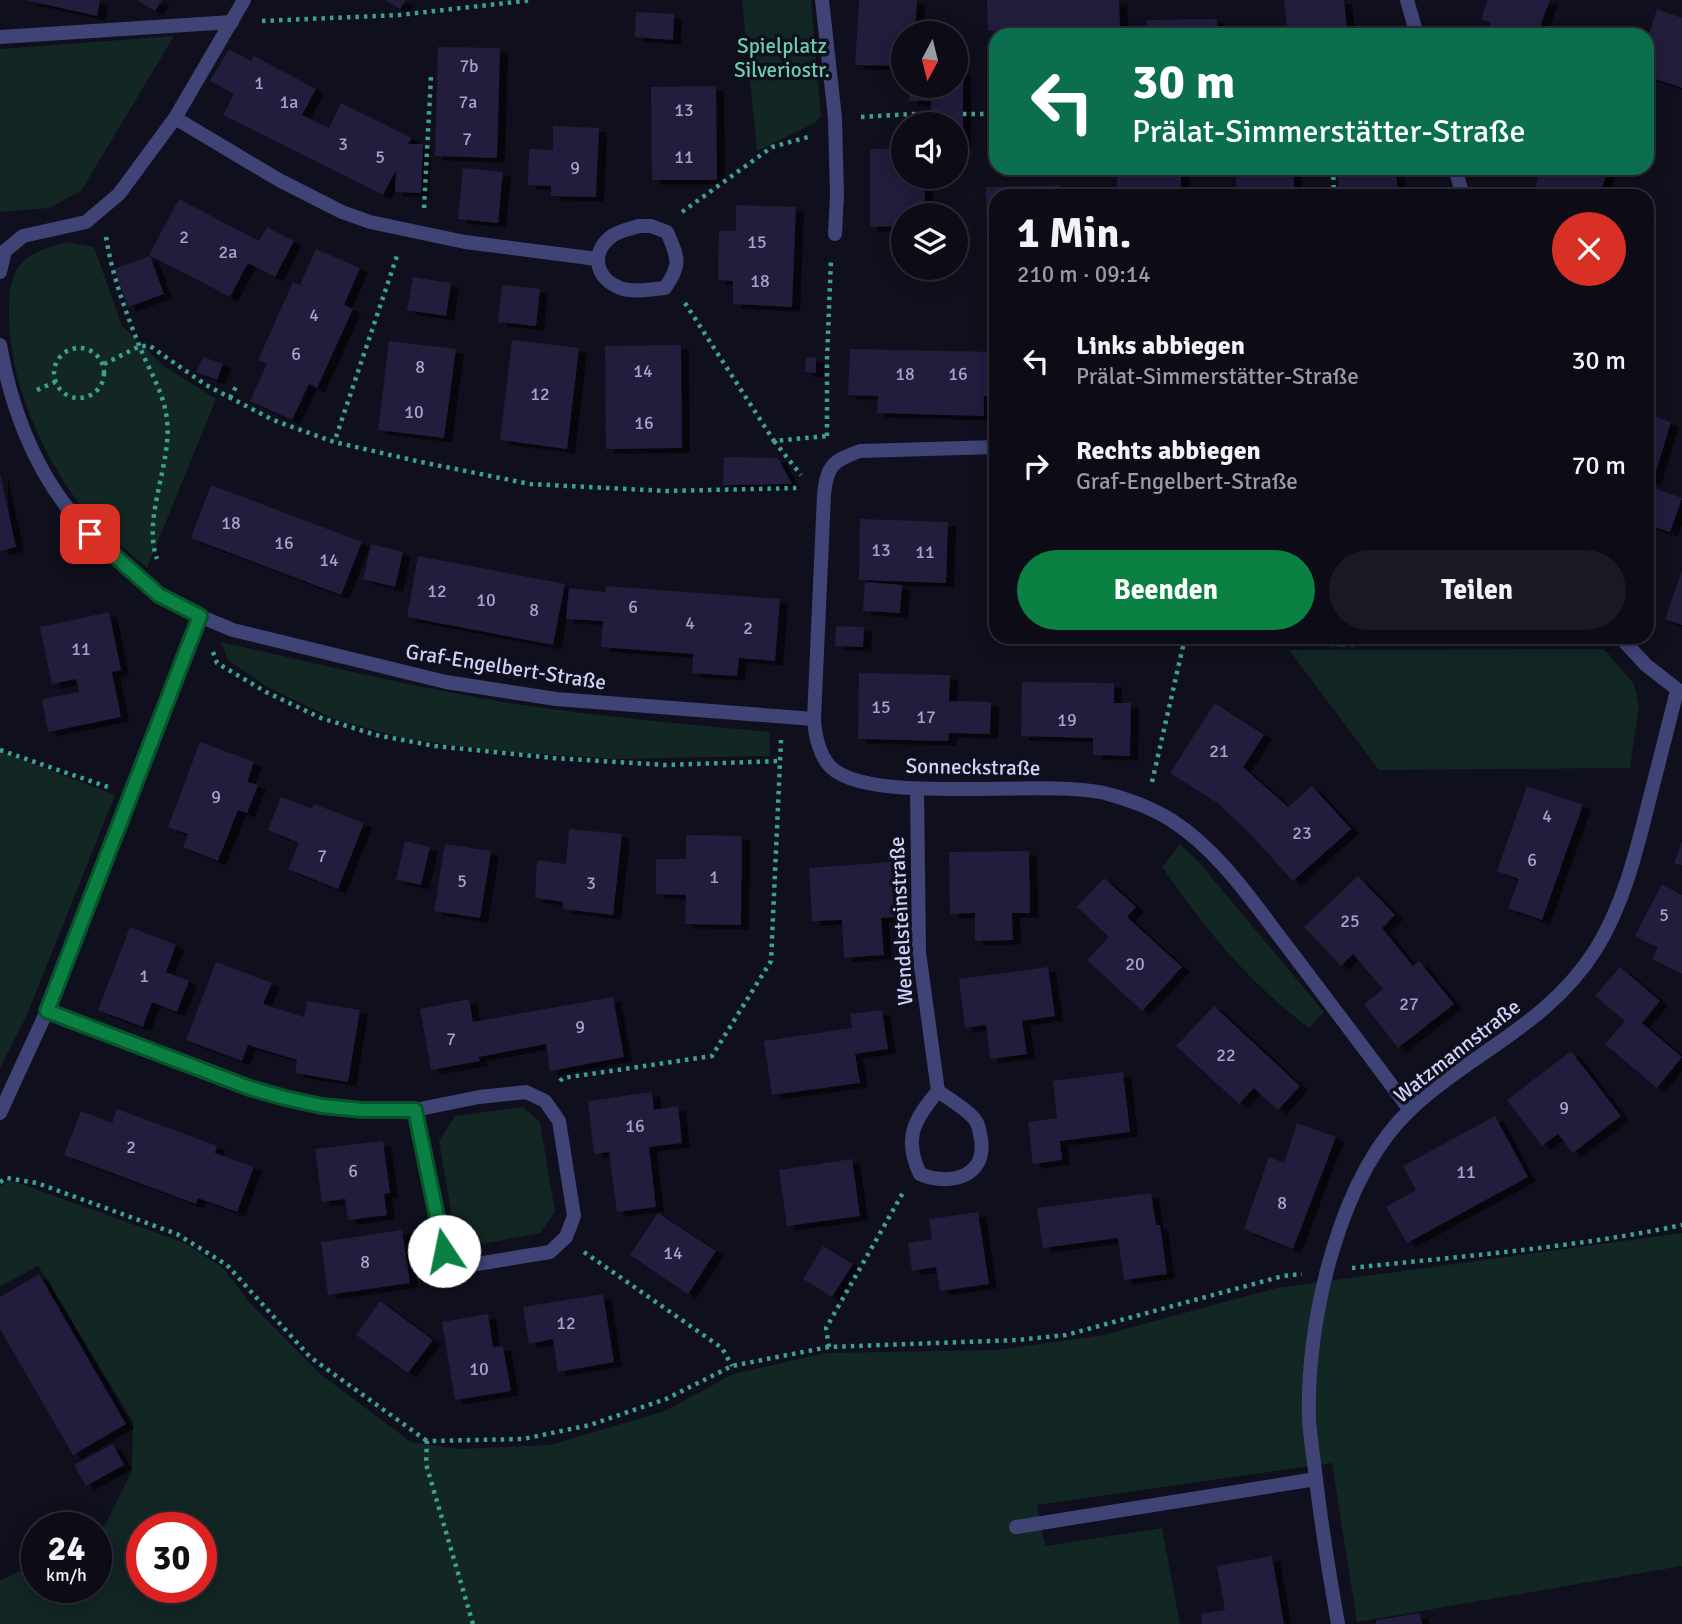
<!DOCTYPE html>
<html lang="de">
<meta charset="utf-8">
<style>
:root{--surface:#0c0b16;--page:#1a1923;--text:#f1f3f6;--muted:#9a9ba1;--line:#2c2b35;--accent:#0b8043}
body{margin:0;font-family:Signika,sans-serif;background:var(--page);color:var(--text);height:100vh;display:flex;flex-direction:column;font-size:26px;white-space:nowrap}
*{box-sizing:border-box;margin:0}
p{font-size:23px;color:var(--muted)}
.icon{flex:none;width:38px;height:38px;fill:none;stroke:currentColor;stroke-width:2;stroke-linecap:round;stroke-linejoin:round}
.map{position:relative;flex:1;overflow:hidden}
.side{position:absolute;left:989px;top:189px;width:665px;height:455px;display:flex;flex-direction:column;background:var(--surface);border-radius:21px;box-shadow:0 4px 18px #0003,0 0 0 2px var(--line)}
.side>*{flex:none}
.guide{position:absolute;left:989px;top:28px;width:665px;height:147px;border-radius:21px;box-shadow:0 4px 18px #0003,0 0 0 2px var(--line);background:#0b6e4f;color:#fff;overflow:hidden}
.needle{width:46px;rotate:187deg}
.controls{position:absolute;left:891px;top:21px;display:grid;gap:14px}
.controls a{display:grid;place-items:center;width:77px;height:77px;border-radius:50%;background:var(--surface);box-shadow:0 4px 18px #0003,0 0 0 2px var(--line);font-size:35px}
.speed{position:absolute;left:21px;top:1512px;display:flex;gap:14px;font-size:35px;font-weight:700;text-align:center}
.speed>*{display:grid;place-content:center;width:91px;height:91px;border-radius:50%;background:var(--surface);box-shadow:0 4px 18px #0003,0 0 0 2px var(--line);line-height:1}
.speed small{font-size:18px;font-weight:400}
.speed .limit{border:10px solid #d22;background:#fff;color:#111}
.pin{position:absolute;display:grid;place-items:center;width:60px;height:60px;color:#fff;margin:-30px;border-radius:14px;box-shadow:0 4px 10px #0006}
.me{position:absolute;width:77px;margin:-38px;rotate:349deg;stroke-linejoin:round;filter:drop-shadow(0 0 5px #0008)}
.turn{display:flex;align-items:center;gap:24px;height:147px;padding:0 28px;font-size:32px}
.turn .icon{width:91px;height:91px;stroke-width:2.5}
.turn b{display:block;font-size:49px;line-height:60px}
.round{display:grid;place-items:center;flex:none;width:74px;height:74px;border-radius:37px;background:var(--page)}
.overview{display:flex;align-items:center;justify-content:space-between;height:119px;padding:0 28px}
h1{font-size:42px;font-weight:700;line-height:52px}
.cta{display:flex;gap:14px;margin-top:auto;padding:14px 28px}
.cta a{flex:1;height:80px;border-radius:42px;background:var(--accent);color:#fff;font-size:28px;font-weight:700;line-height:80px;text-align:center}
.cta a+a{background:var(--page);color:var(--text)}
ul{padding:0;list-style:none}
li{display:flex;align-items:center;gap:21px;height:105px;padding:0 28px}
li div{flex:1}
li b{display:block;font-size:26px}
li em{font-style:normal}
.map>svg:first-child{display:block}
.green{fill:#122623;fill-rule:evenodd}
.building{fill:#201d3c;filter:url(#shadow)}
.lines{fill:none;stroke-linecap:round;stroke-linejoin:round}
.path{stroke:#3ca190;stroke-width:4.5;stroke-dasharray:3.5 5;stroke-linecap:butt}
.lane{stroke:#3f4376;stroke-width:14}
.street{stroke:#3f4376;stroke-width:14}
.route-casing{stroke:#07532c;stroke-width:18}
.route{stroke:#0b8043;stroke-width:12}
.labels{text-anchor:middle;dominant-baseline:central;stroke-width:7;stroke-linejoin:round;paint-order:stroke}
.number-label{font-size:18px;fill:#a5a4ca}
.park-label{font-size:21px;fill:#67cfaa;stroke:#100f1d}
.street-label{font-size:21px;fill:#d1d1f9;stroke:#100f1d}
</style>
<div class="map">
<svg width="1682" height="1624" viewBox="0 0 1682 1624">
<defs>
<filter id="shadow"><feDropShadow dx="8" dy="4.5" stdDeviation="0" flood-color="#0009"/></filter>
</defs>
<rect width="100%" height="100%" fill="#100f1d"/>
<g class="green">
<path d="M742,0H811L821,116L815,123L757,151Z"/>
<path d="M174,36L81,191L49,208L0,212V49Z"/>
<path d="M67,242L94,247L122,326L164,366L216,399L147,568C124,548 97,527 78,502C38,448 6,372 9,305C9,294 11,279 17,269C28,252 49,247 67,242Z"/>
<path d="M221,642C317,664 412,687 509,703C595,716 682,724 769,732L770,756L617,759L494,751L402,738L337,720L267,687L228,660Z"/>
<path d="M1604,649L1634,684L1639,706L1630,768L1379,770L1289,650Z"/>
<path d="M0,751L115,795L26,1017L0,1068Z"/>
<path d="M1180,844L1197,860L1324,1012L1309,1028C1246,980 1207,931 1162,867Z"/>
<path d="M523,1107L540,1122L555,1212L540,1233L476,1245L455,1234L439,1141L455,1116Z"/>
<path d="M10,1180L185,1243L223,1268L250,1303L319,1373L411,1442L459,1449L550,1445L665,1411L733,1374L825,1353L997,1350L1103,1335L1277,1288L1682,1233V1566L1357,1622L1332,1463L1037,1505L1045,1546L1162,1528L1180,1624H0V1581L37,1562V1587H96V1530L105,1525L132,1471L133,1422L38,1266L0,1286V1186ZM142,1528H201V1587H142Z"/>
</g>
<g class="building">
<path d="M25,0H100L97,16Z"/>
<path d="M137,0H162L155,11Z"/>
<path d="M385,0H406L400,9Z"/>
<path d="M859,0H917L915,33H903V66L855,65Z"/>
<path d="M987,0H1119L1120,27L988,31Z"/>
<path d="M1284,0H1344L1348,35H1288Z"/>
<path d="M1488,0H1550L1537,35H1486L1491,23L1481,19Z"/>
<path d="M1657,9L1682,18V88L1647,76V41Z"/>
<path d="M636,12L674,14L673,40L635,37Z"/>
<path d="M1217,19V35H1147V20Z"/>
<path d="M438,47L500,48L497,158L435,156Z"/>
<path d="M229,49L251,61L254,56L316,89L302,115L329,128L341,103L412,138L408,144H423L421,193L395,192L396,170L383,195L223,115L234,94L210,81Z"/>
<path d="M956,70H963V145H956V124H931V101H909V86H956Z"/>
<path d="M716,86L717,180H652L651,87Z"/>
<path d="M553,126L599,128L596,197L551,196V186L528,185L529,149L553,150Z"/>
<path d="M870,149H903V177H925V215H903V226L870,227Z"/>
<path d="M463,168L503,172L498,223L458,219Z"/>
<rect x="1117" y="168" width="64" height="28"/>
<rect x="1236" y="168" width="58" height="28"/>
<path d="M1338,168H1396L1398,196H1339Z"/>
<path d="M1541,168H1609L1599,196H1532Z"/>
<path d="M1061,185L1062,196H996V240H987L986,187Z"/>
<path d="M179,199L259,241L267,227L294,241L275,277L248,263L230,297L149,255Z"/>
<path d="M736,205L796,207L792,307L733,304V281L718,280L719,231H736Z"/>
<path d="M316,249L360,268L344,305L353,309L317,388L309,384L292,420L250,401L267,364L258,360L293,282L300,285Z"/>
<path d="M150,256L164,294L128,307L114,269Z"/>
<path d="M413,277L451,283L446,316L407,310Z"/>
<path d="M502,285L540,289L536,326L498,322Z"/>
<path d="M512,340L579,348L567,449L500,440Z"/>
<path d="M389,341L456,349L444,438L378,430Z"/>
<path d="M681,345L682,448L606,449L605,346Z"/>
<path d="M850,349L996,352V396H984V416L877,413L878,396L848,395Z"/>
<path d="M203,357L223,364L217,380L196,372Z"/>
<path d="M806,357L816,358V373L805,372Z"/>
<path d="M1647,414L1671,422L1653,481L1647,479Z"/>
<path d="M724,457L778,458L792,484L723,485Z"/>
<path d="M0,473L16,547L0,551Z"/>
<path d="M211,485L362,542L341,595L191,538Z"/>
<path d="M1647,486L1682,498L1670,532L1647,525Z"/>
<path d="M860,519L948,522L946,583L859,580Z"/>
<rect x="991" y="520" width="5" height="93"/>
<path d="M371,544L403,552L395,587L363,579Z"/>
<path d="M418,556L565,584L553,645L407,617Z"/>
<path d="M1682,571V625L1665,619Z"/>
<path d="M865,582L902,585L900,613L863,611Z"/>
<path d="M606,586L780,599L775,661L739,658L737,676L692,673L693,654L601,647L603,621L566,619L569,588L605,592Z"/>
<path d="M109,612L121,670L112,672L121,717L48,732L42,699L79,692L76,679L52,684L40,627Z"/>
<path d="M836,626L864,627L863,647L835,646Z"/>
<path d="M859,673L950,675L949,701L991,702L990,734L949,733L948,741L858,739Z"/>
<path d="M1022,682L1114,683V703H1131L1130,756L1093,755V738L1021,736Z"/>
<path d="M1215,703L1264,735L1243,767L1288,807L1312,786L1351,829L1293,881L1254,838L1219,804L1170,773Z"/>
<path d="M200,742L254,762L247,782L258,785L247,813L238,810L218,861L183,847L188,834L168,827Z"/>
<path d="M1527,786L1583,805L1542,920L1508,908L1519,879L1497,871Z"/>
<path d="M281,797L312,809L314,804L364,823L338,889L288,869L299,843L268,830Z"/>
<path d="M569,829L622,834L613,915L563,909V902L535,898L537,860L566,864Z"/>
<path d="M686,835L742,836L741,925L685,924L686,895L656,894V859H686Z"/>
<path d="M405,841L430,847L421,885L396,880Z"/>
<path d="M1682,842V865L1674,863Z"/>
<path d="M445,844L491,851L480,918L434,911Z"/>
<path d="M1029,851L1030,913H1012L1013,940L975,941V913L950,914L949,852Z"/>
<path d="M891,862L894,917L881,918L884,955L844,958L842,920L812,921L809,868Z"/>
<path d="M1358,876L1395,915L1382,928L1413,966L1419,961L1454,1004L1398,1048L1364,1004L1383,989L1353,954L1341,966L1304,927Z"/>
<path d="M1104,878L1136,907L1127,917L1182,967L1142,1011L1087,960L1109,937L1077,907Z"/>
<path d="M1662,884L1682,895V974L1652,959L1658,948L1635,936Z"/>
<path d="M130,927L176,945L166,972L189,981L177,1012L152,1002L143,1027L98,1010Z"/>
<path d="M216,962L272,983L263,1004L304,1017L307,1001L360,1010L348,1082L295,1073L297,1060L248,1045L242,1061L186,1040Z"/>
<path d="M1048,967L1055,1016L1022,1021L1027,1054L990,1059L986,1025L965,1028L959,979Z"/>
<path d="M1620,967L1660,1001L1642,1023L1682,1057L1657,1088L1605,1044L1625,1021L1595,996Z"/>
<path d="M613,997L624,1057L550,1071L546,1044L479,1057L480,1061L431,1070L420,1009L469,999L473,1022Z"/>
<path d="M1214,1006L1300,1086L1278,1110L1254,1088L1239,1104L1176,1046Z"/>
<path d="M882,1010L888,1049L855,1054L860,1083L772,1095L764,1041L852,1028L850,1014Z"/>
<path d="M1571,1051L1621,1116L1573,1153L1558,1134L1542,1146L1507,1100Z"/>
<path d="M1123,1072L1130,1132L1060,1141L1062,1160L1033,1164L1028,1122L1057,1118L1053,1081Z"/>
<path d="M652,1092L654,1110L678,1106L682,1143L649,1147L656,1207L617,1212L609,1152L594,1154L588,1101Z"/>
<path d="M117,1109L217,1146L215,1153L254,1167L237,1212L198,1198L196,1204L64,1155L81,1111L112,1123Z"/>
<path d="M1495,1116L1528,1177L1407,1243L1386,1207L1416,1190L1403,1166Z"/>
<path d="M1297,1123L1336,1137L1293,1249L1244,1229L1269,1157L1284,1163Z"/>
<path d="M383,1141L390,1193L384,1194L387,1215L348,1220L345,1199L322,1202L315,1149Z"/>
<path d="M852,1159L860,1216L787,1226L779,1170Z"/>
<path d="M1151,1193L1156,1225H1160L1167,1274L1124,1280L1118,1238L1043,1248L1037,1208Z"/>
<path d="M978,1212L989,1284L940,1291L936,1267L912,1271L908,1243L932,1239L929,1219Z"/>
<path d="M658,1213L716,1251L688,1294L630,1255Z"/>
<path d="M402,1230L410,1283L328,1295L321,1242Z"/>
<path d="M823,1246L853,1264L832,1297L803,1279Z"/>
<path d="M39,1274L126,1424L73,1455L0,1329V1297Z"/>
<path d="M603,1294L614,1362L558,1372L553,1339L529,1344L523,1307Z"/>
<path d="M380,1301L433,1340L408,1373L356,1335Z"/>
<path d="M488,1314L493,1347L503,1346L511,1391L455,1400L442,1322Z"/>
<path d="M113,1444L124,1465L86,1486L74,1465Z"/>
<path d="M1272,1556L1284,1624H1202L1201,1614L1225,1610L1217,1566Z"/>
<path d="M1420,1613L1422,1624H1376V1620Z"/>
</g>
<g class="lines">
<g class="path">
<path d="M262,21L399,15L533,0"/>
<path d="M963,114H996"/>
<path d="M861,117L931,113"/>
<path d="M1333,168L1334,194"/>
<path d="M424,208L431,76"/>
<path d="M682,212L772,147L812,136"/>
<path d="M106,237C112,275 125,310 139,345C149,371 164,392 167,420C172,465 142,517 157,559"/>
<path d="M685,303L774,441L827,436"/>
<circle cx="79" cy="373" r="25"/>
<path d="M104,364L140,346H150L206,385L273,420L334,442L421,462L530,484L666,491L798,488"/>
<path d="M37,390L55,382"/>
<path d="M230,398L238,383"/>
<path d="M827,436V359L831,259"/>
<path d="M336,437L398,253"/>
<path d="M774,441L801,475"/>
<path d="M1342,644L1597,642"/>
<path d="M213,652L217,663L266,692L321,718L376,735L435,746L553,758L665,765L780,761"/>
<path d="M0,750L108,787"/>
<path d="M1152,782L1184,642L1342,644V637"/>
<path d="M560,1081L563,1078L712,1056L771,961L781,740"/>
<path d="M0,1182L7,1178L37,1183L177,1234L227,1265L310,1357L427,1441"/>
<path d="M584,1252L722,1348L732,1366"/>
<path d="M1352,1268C1462,1256 1573,1248 1682,1225"/>
<path d="M829,1347L826,1328L904,1191"/>
<path d="M473,1624L426,1464L427,1441L523,1439L590,1425L666,1399L732,1366L777,1357L829,1347L1018,1340L1066,1335L1283,1276L1302,1274"/>
</g>
<g class="lane">
<path d="M0,37L232,22"/>
<path d="M1016,1527L1316,1479"/>
</g>
<g class="street">
<path d="M822,0L835,118L837,195L835,234"/>
<path d="M1407,0L1417,35"/>
<path d="M175,118L279,180L342,212L370,222L465,242L597,259"/>
<path d="M1455,168L1463,196"/>
<path d="M639,226H651L667,232C678,258 682,264 665,288C652,289 633,293 620,288C595,278 590,252 612,236C619,231 630,229 639,226Z"/>
<path d="M0,272L5,251L23,236L86,222L119,194L175,118L244,0"/>
<path d="M0,345C10,403 32,464 70,511C86,531 105,547 124,564C136,574 147,587 160,595C183,610 209,620 233,630L446,682L556,699L814,719"/>
<path d="M996,447L860,451C832,461 827,466 824,495L814,719C815,735 818,751 828,764C861,808 1049,777 1108,794C1130,800 1152,808 1171,820C1220,851 1254,904 1289,949C1329,1002 1370,1056 1410,1110"/>
<path d="M1620,637L1646,665L1682,693"/>
<path d="M917,790L919,952L938,1091C914,1120 903,1138 920,1174C948,1186 987,1178 981,1139C980,1134 979,1127 977,1123C972,1112 947,1098 938,1091"/>
<path d="M47,1011L250,1088L285,1098L322,1106L362,1110H415L444,1251L471,1265L550,1252L566,1237L574,1216L559,1121L545,1101L526,1092L479,1097L415,1110"/>
<path d="M0,1113L47,1011L200,616"/>
<path d="M1338,1624C1329,1573 1321,1523 1315,1471C1313,1454 1310,1436 1309,1419C1306,1322 1339,1175 1412,1108C1474,1051 1549,1024 1596,949C1622,907 1635,857 1647,809C1657,770 1667,730 1677,691"/>
</g>
</g>
<g class="lines">
<defs>
<path id="route" d="M90,534L159,595L200,616L47,1011L250,1088L285,1098L322,1106L362,1110H415L444,1251"/>
</defs>
<use href="#route" class="route-casing"/>
<use href="#route" class="route"/>
</g>
<g class="labels">
<g class="number-label">
<text x="469" y="66">7b</text>
<text x="259" y="83">1</text>
<text x="289" y="102">1a</text>
<text x="468" y="102">7a</text>
<text x="684" y="110">13</text>
<text x="467" y="139">7</text>
<text x="343" y="144">3</text>
<text x="380" y="157">5</text>
<text x="684" y="157">11</text>
<text x="575" y="168">9</text>
<text x="184" y="237">2</text>
<text x="757" y="242">15</text>
<text x="228" y="252">2a</text>
<text x="760" y="281">18</text>
<text x="314" y="315">4</text>
<text x="296" y="354">6</text>
<text x="420" y="367">8</text>
<text x="643" y="371">14</text>
<text x="905" y="374">18</text>
<text x="958" y="374">16</text>
<text x="540" y="394">12</text>
<text x="414" y="412">10</text>
<text x="644" y="423">16</text>
<text x="231" y="523">18</text>
<text x="284" y="543">16</text>
<text x="881" y="550">13</text>
<text x="925" y="552">11</text>
<text x="329" y="560">14</text>
<text x="437" y="591">12</text>
<text x="486" y="600">10</text>
<text x="633" y="607">6</text>
<text x="534" y="610">8</text>
<text x="690" y="623">4</text>
<text x="748" y="628">2</text>
<text x="81" y="649">11</text>
<text x="881" y="707">15</text>
<text x="926" y="717">17</text>
<text x="1067" y="720">19</text>
<text x="1219" y="751">21</text>
<text x="216" y="797">9</text>
<text x="1547" y="816">4</text>
<text x="1302" y="833">23</text>
<text x="322" y="856">7</text>
<text x="1532" y="860">6</text>
<text x="714" y="877">1</text>
<text x="462" y="881">5</text>
<text x="591" y="883">3</text>
<text x="1664" y="915">5</text>
<text x="1350" y="921">25</text>
<text x="1135" y="964">20</text>
<text x="144" y="976">1</text>
<text x="1409" y="1004">27</text>
<text x="580" y="1027">9</text>
<text x="451" y="1039">7</text>
<text x="1226" y="1055">22</text>
<text x="1564" y="1108">9</text>
<text x="635" y="1126">16</text>
<text x="131" y="1147">2</text>
<text x="353" y="1171">6</text>
<text x="1466" y="1172">11</text>
<text x="1282" y="1203">8</text>
<text x="673" y="1253">14</text>
<text x="365" y="1262">8</text>
<text x="566" y="1323">12</text>
<text x="479" y="1369">10</text>
</g>
<g class="park-label">
<text x="782" y="46">Spielplatz<tspan x="782" dy="24">Silveriostr.</tspan></text>
</g>
<g class="street-label">
<text transform="translate(506 667) rotate(9)">Graf-Engelbert-Straße</text>
<text transform="translate(973 767) rotate(1)">Sonneckstraße</text>
<text transform="translate(901 921) rotate(-93)">Wendelsteinstraße</text>
<text transform="translate(1457 1051) rotate(-38)">Watzmannstraße</text>
</g>
</g>
</svg>
<div class="controls">
<a><svg class="needle" viewBox="-14 -14 28 28"><path d="M0-13l5 13h-10z" fill="#e53935"/><path d="M0 13l5-13h-10z" fill="#9a9ba1"/></svg></a>
<a><svg class="icon" aria-label="sound" viewBox="0 0 24 24"><path d="M4 9h4l5-4v14l-5-4H4zM17 9q2 3 0 6"/></svg></a>
<a><svg class="icon" aria-label="layers" viewBox="0 0 24 24"><path d="M12 4l9 5-9 5-9-5zM3 14l9 5 9-5"/></svg></a>
</div>
<div class="speed"><div>24<small>km/h</small></div><div class="limit">30</div></div>
<div class="pin" style="left:90px;top:534px;background:#d93025"><svg class="icon" aria-label="arrive" viewBox="0 0 24 24"><path d="M6 21V4h12l-3 4 3 4H6"/></svg></div>
<svg class="me" style="left:444px;top:1251px" viewBox="-20 -20 40 40"><circle r="19" fill="#fff"/><path d="M0-13L10 11 0 6-10 11z" fill="#0b8043"/></svg>
<div class="guide">
<div class="turn"><svg class="icon" aria-label="left" viewBox="0 0 24 24"><path d="M17 20v-9H6M10 6l-5 5 5 5"/></svg><div><b>30 m</b>Prälat-Simmerstätter-Straße</div></div>
</div>
<section class="side">
<div class="overview"><div><h1>1 Min.</h1><p>210 m · 09:14</p></div><a class="round" style="background:#d93025;color:#fff"><svg class="icon" aria-label="close" viewBox="0 0 24 24"><path d="M6 6l12 12M18 6L6 18"/></svg></a></div>
<ul>
<li><svg class="icon" aria-label="left" viewBox="0 0 24 24"><path d="M17 20v-9H6M10 6l-5 5 5 5"/></svg><div><b>Links abbiegen</b><p>Prälat-Simmerstätter-Straße</p></div><em>30 m</em></li>
<li><svg class="icon" aria-label="right" viewBox="0 0 24 24"><path d="M7 20v-9h11M14 6l5 5-5 5"/></svg><div><b>Rechts abbiegen</b><p>Graf-Engelbert-Straße</p></div><em>70 m</em></li>
</ul>
<div class="cta"><a>Beenden</a><a>Teilen</a></div>
</section>
</div>
